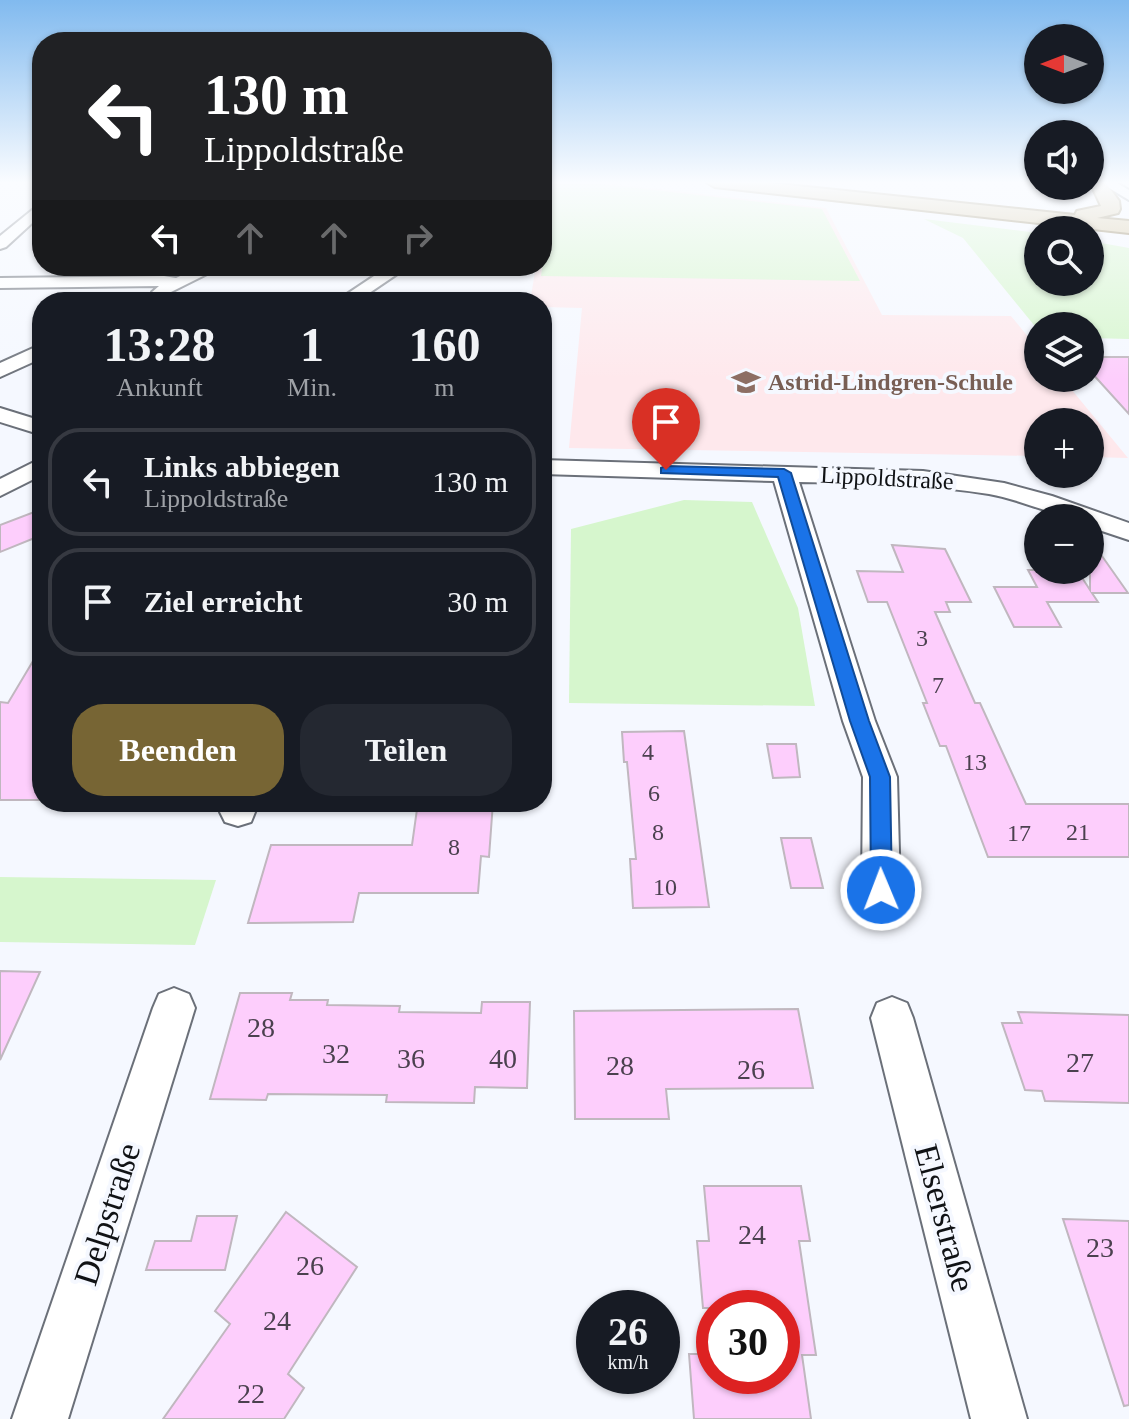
<!DOCTYPE html>
<html lang="de">
<meta charset="utf-8">
<style>
:root{--surface:#171b24;--page:#242831;--text:#f1f3f6;--muted:#9ea1a6;--line:#363941;--accent:#776534}
body{margin:0;font-family:"Times New Roman",serif;background:var(--page);color:var(--text);height:100vh;display:flex;flex-direction:column;font-size:30px;white-space:nowrap}
*{box-sizing:border-box;margin:0}
p{font-size:26px;color:var(--muted)}
.icon{flex:none;width:44px;height:44px;fill:none;stroke:currentColor;stroke-width:2;stroke-linecap:round;stroke-linejoin:round}
.map{position:relative;flex:1;overflow:hidden}
.drawer{position:absolute;left:32px;top:292px;width:520px;height:520px;display:flex;flex-direction:column;background:var(--surface);border-radius:32px;box-shadow:0 2px 6px #0004}
.drawer>*{flex:none}
.banner{position:absolute;left:32px;top:32px;width:520px;height:244px;border-radius:32px;box-shadow:0 2px 6px #0004;background:#202124;color:#fff;overflow:hidden}
.needle{width:52px;rotate:270deg}
.fabs{position:absolute;left:1024px;top:24px;display:grid;gap:16px}
.fabs a{display:grid;place-items:center;width:80px;height:80px;border-radius:50%;background:var(--surface);box-shadow:0 2px 6px #0004;font-size:40px}
.speed{position:absolute;left:576px;top:1290px;display:flex;gap:16px;font-size:40px;font-weight:700;text-align:center}
.speed>*{display:grid;place-content:center;width:104px;height:104px;border-radius:50%;background:var(--surface);box-shadow:0 2px 6px #0004;line-height:1}
.speed small{font-size:20px;font-weight:400}
.speed .limit{border:12px solid #d22;background:#fff;color:#111}
.pin{position:absolute;display:grid;place-items:center;width:68px;height:68px;color:#fff;margin:-82px -34px;border-radius:50% 50% 50% 0;rotate:-45deg;box-shadow:0 0 8px #0007}
.pin .icon{rotate:45deg}
.me{position:absolute;width:88px;margin:-44px;rotate:359deg;stroke-linejoin:round;filter:drop-shadow(0 0 6px #0008)}
.turn{display:flex;align-items:center;gap:28px;height:168px;padding:0 40px;font-size:36px}
.turn .icon{width:104px;height:104px;stroke-width:2.5}
.turn b{display:block;font-size:56px;line-height:68px}
.lanes{display:flex;align-items:center;height:76px;padding:0 40px;background:#0003;justify-content:center;gap:40px;direction:ltr}
.lanes .off{opacity:.35}
.eta{display:flex;justify-content:space-evenly;align-items:center;height:136px;text-align:center}
.eta b{font-size:48px;font-weight:700;line-height:56px}
.action{display:flex;gap:16px;margin-top:auto;padding:16px 40px}
.action a{flex:1;height:92px;border-radius:32px;background:var(--accent);color:#fff;font-size:32px;font-weight:700;line-height:92px;text-align:center}
.action a+a{background:var(--page);color:var(--text)}
ul{padding:0;list-style:none}
li{display:flex;align-items:center;gap:24px;height:108px;margin:0 16px 12px;padding:0 24px;border:4px solid var(--line);border-radius:32px}
li div{flex:1}
li b{display:block;font-size:30px}
li em{font-style:normal}
.map>svg:first-child{display:block}
.education{fill:#fee8ec}
.green{fill:#d6f6cd}
.building{fill:#fdcefc;stroke:#c0b7bf;stroke-width:2}
.lines{fill:none;stroke-linecap:round;stroke-linejoin:round}
.minor-casing{stroke:#6b7079;stroke-width:4}
.major-casing{stroke:#796637;stroke-width:4}
.minor{fill:#fff;fill-rule:evenodd}
.major{fill:#d1bf92;fill-rule:evenodd}
.route{fill:#1a73e8;stroke:#114b97;stroke-width:2}
.labels{text-anchor:middle;dominant-baseline:central;stroke-width:8;stroke-linejoin:round;paint-order:stroke}
.far-education-label{font-size:24px;font-weight:bold;fill:#785e54;stroke:#f5f8ff;text-anchor:start}
.far-street-label{font-size:24px;fill:#101215;stroke:#f5f8ff}
.number-label{font-size:24px;fill:#4b414f}
.near-number-label{font-size:28px;fill:#4b414f}
.near-street-label{font-size:34px;fill:#101215;stroke:#f5f8ff}
</style>
<div class="map">
<svg width="1129" height="1419" viewBox="0 0 1129 1419">
<rect width="100%" height="100%" fill="#f5f8ff"/>
<path class="education" d="M552,182H597L826,208L882,315L1011,316L1038,349V378H1062L1128,458L1090,457V422H1038V456L569,448L582,308L542,307V302H530L536,266H542V234Z"/>
<g class="green">
<path d="M554,182H583L822,209L860,281L541,276Z"/>
<path d="M924,219L1038,233V282H1090V241L1129,248V339L1090,338V326H1038V330L963,238Z"/>
<path d="M684,500L752,502L798,608L815,706L569,703L571,529Z"/>
<path d="M0,877L216,880L195,945L0,942Z"/>
</g>
<g class="building">
<path d="M1090,357H1129V414L1090,371Z"/>
<path d="M42,509V535L0,552V525Z"/>
<path d="M1090,539L1128,593H1092L1098,602H1047L1061,627H1014L994,587H1037L1028,570H1077L1090,590Z"/>
<path d="M892,545L945,549L971,602H946L950,612H935L975,703H980L1026,804H1129V857H988L946,746H940L923,703H927L887,602H868L857,571L903,572Z"/>
<path d="M42,646V800H0V702L8,703Z"/>
<path d="M684,731L709,907L633,908L630,859H636L627,762H624L622,732Z"/>
<path d="M767,744H796L800,777L773,778Z"/>
<path d="M418,802H493L489,857L481,856L478,893H359L353,922L248,923L271,845H412Z"/>
<path d="M781,838H811L823,888H791Z"/>
<path d="M0,971L40,972L0,1060Z"/>
<path d="M240,993H292L290,1000H328L327,1005L400,1006L399,1012L481,1013L482,1002H530L527,1088L475,1087L474,1103L386,1102L387,1095L268,1094L266,1100L210,1099Z"/>
<path d="M798,1009L813,1088L666,1089L669,1119H575L574,1011Z"/>
<path d="M1018,1012L1129,1015V1103L1045,1101L1042,1091L1025,1090L1002,1023H1022Z"/>
<path d="M704,1186H801L810,1241H799L816,1355H802L811,1419H694L689,1354H714V1376H782V1308H703L697,1241H709Z"/>
<path d="M286,1212L357,1267L288,1374L304,1388L284,1419H163L230,1324L215,1311Z"/>
<path d="M197,1216H237L225,1270H146L155,1241H191Z"/>
<path d="M1063,1219L1129,1221V1405L1124,1406Z"/>
</g>
<g class="lines">
<defs>
<g id="minor">
<path d="M1099,182H1115L1129,190V200Z"/>
<path d="M42,202V214L6,247L0,249V236Z"/>
<path d="M202,266H223L161,297L152,292L159,286L0,288V278L164,276L176,278Z"/>
<path d="M389,266H409L356,302H335Z"/>
<path d="M42,344V358L0,377V363Z"/>
<path d="M0,408L42,421V435L0,422Z"/>
<path d="M42,458V475L0,496V479Z"/>
<path d="M542,460L923,471L1004,483L1052,496L1129,523V540L1090,527V518C1054,518 1024,500 989,494C926,484 863,483 799,482L875,721L897,777L900,890L895,902L881,907L867,902L862,890L863,777L843,721L774,481L542,474Z"/>
<path d="M223,802H259L251,822L238,826L225,822L220,812Z"/>
<path d="M174,988L189,994L195,1008L68,1419H12L153,1008L159,994Z"/>
<path d="M892,997L907,1003L913,1018L1027,1419H971L871,1018L877,1003Z"/>
</g>
<path id="major" d="M706,182H760L1075,215L1077,211L1101,206L1090,182H1105L1119,201L1120,209L1118,213L1097,218L1129,221V233L715,187Z"/>
</defs>
<use href="#minor" class="minor-casing"/>
<use href="#major" class="major-casing"/>
<use href="#minor" class="minor"/>
<use href="#major" class="major"/>
</g>
<linearGradient id="sky" x2="0" y2="1"><stop stop-color="#81baef"/><stop offset="0.48" stop-color="#fafcff"/><stop offset="1" stop-color="#fafcff" stop-opacity="0"/></linearGradient>
<rect width="1129" height="380" fill="url(#sky)"/>
<path class="route" d="M666,466L784,469L791,473L869,721L890,777L892,890L889,897L881,900L874,897L871,890L870,777L850,721L778,477L661,473V468Z"/>
<defs>
<symbol id="school-bare" viewBox="-9 -9 18 18"><path d="M0-5L7-2L0 1L-7-2ZM-4 1L0 2.5L4 1V4Q0 6-4 4Z" fill="#8d6e63" stroke="#f5f8ff" stroke-width="2.5" paint-order="stroke"/></symbol>
</defs>
<g fill-rule="evenodd">
<use href="#school-bare" x="726" y="362" width="40" height="40"/>
</g>
<g class="labels">
<g class="far-education-label">
<text x="768" y="382">Astrid-Lindgren-Schule</text>
</g>
<g class="far-street-label">
<text transform="translate(887 478) rotate(3)">Lippoldstraße</text>
</g>
<g class="number-label">
<text x="922" y="638">3</text>
<text x="938" y="685">7</text>
<text x="648" y="752">4</text>
<text x="975" y="762">13</text>
<text x="654" y="793">6</text>
<text x="658" y="832">8</text>
<text x="1078" y="832">21</text>
<text x="1019" y="833">17</text>
<text x="454" y="847">8</text>
<text x="665" y="887">10</text>
</g>
<g class="near-number-label">
<text x="261" y="1027">28</text>
<text x="336" y="1053">32</text>
<text x="411" y="1058">36</text>
<text x="503" y="1058">40</text>
<text x="1080" y="1062">27</text>
<text x="620" y="1065">28</text>
<text x="751" y="1069">26</text>
<text x="752" y="1234">24</text>
<text x="1100" y="1247">23</text>
<text x="310" y="1265">26</text>
<text x="277" y="1320">24</text>
<text x="251" y="1393">22</text>
</g>
<g class="near-street-label">
<text transform="translate(107 1214) rotate(-72)">Delpstraße</text>
<text transform="translate(945 1218) rotate(75)">Elserstraße</text>
</g>
</g>
</svg>
<div class="fabs">
<a><svg class="needle" viewBox="-14 -14 28 28"><path d="M0-13l5 13h-10z" fill="#e53935"/><path d="M0 13l5-13h-10z" fill="#9ea1a6"/></svg></a>
<a><svg class="icon" aria-label="sound" viewBox="0 0 24 24"><path d="M4 9h4l5-4v14l-5-4H4zM17 9q2 3 0 6"/></svg></a>
<a><svg class="icon" aria-label="search" viewBox="0 0 24 24"><circle cx="10" cy="10" r="6"/><path d="M15 15l6 6"/></svg></a>
<a><svg class="icon" aria-label="layers" viewBox="0 0 24 24"><path d="M12 4l9 5-9 5-9-5zM3 14l9 5 9-5"/></svg></a>
<a>+</a>
<a>−</a>
</div>
<div class="speed"><div>26<small>km/h</small></div><div class="limit">30</div></div>
<div class="pin" style="left:666px;top:470px;background:#d93025"><svg class="icon" aria-label="arrive" viewBox="0 0 24 24"><path d="M6 21V4h12l-3 4 3 4H6"/></svg></div>
<svg class="me" style="left:881px;top:890px" viewBox="-20 -20 40 40"><circle r="17" fill="#1a73e8" stroke="#fff" stroke-width="3"/><path d="M0-11L8 9 0 5-8 9z" fill="#fff"/></svg>
<div class="banner">
<div class="turn"><svg class="icon" aria-label="left" viewBox="0 0 24 24"><path d="M17 20v-9H6M10 6l-5 5 5 5"/></svg><div><b>130 m</b>Lippoldstraße</div></div>
<div class="lanes"><svg class="icon" aria-label="left" viewBox="0 0 24 24"><path d="M17 20v-9H6M10 6l-5 5 5 5"/></svg><svg class="icon off" aria-label="ahead" viewBox="0 0 24 24"><path d="M12 20V5M6 11l6-6 6 6"/></svg><svg class="icon off" aria-label="ahead" viewBox="0 0 24 24"><path d="M12 20V5M6 11l6-6 6 6"/></svg><svg class="icon off" aria-label="right" viewBox="0 0 24 24"><path d="M7 20v-9h11M14 6l5 5-5 5"/></svg></div>
</div>
<section class="drawer">
<div class="eta">
<div><b>13:28</b><p>Ankunft</p></div>
<div><b>1</b><p>Min.</p></div>
<div><b>160</b><p>m</p></div>
</div>
<ul>
<li><svg class="icon" aria-label="left" viewBox="0 0 24 24"><path d="M17 20v-9H6M10 6l-5 5 5 5"/></svg><div><b>Links abbiegen</b><p>Lippoldstraße</p></div><em>130 m</em></li>
<li><svg class="icon" aria-label="arrive" viewBox="0 0 24 24"><path d="M6 21V4h12l-3 4 3 4H6"/></svg><div><b>Ziel erreicht</b></div><em>30 m</em></li>
</ul>
<div class="action"><a>Beenden</a><a>Teilen</a></div>
</section>
</div>
